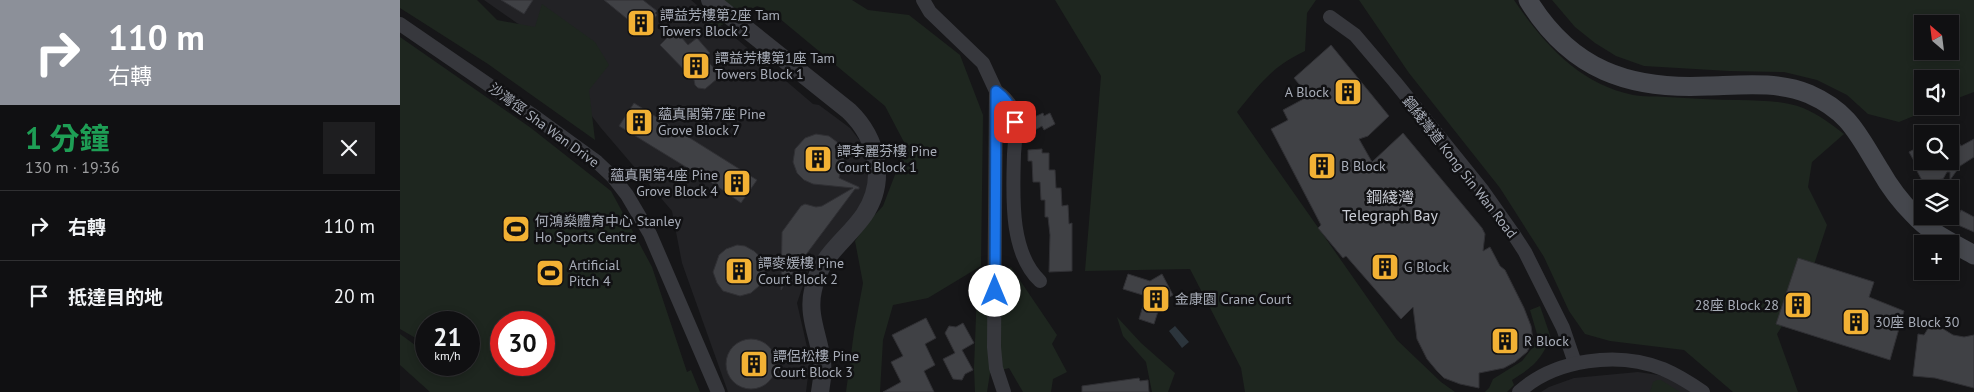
<!DOCTYPE html>
<html lang="zh-TW">
<meta charset="utf-8">
<style>
:root{--surface:#101012;--page:#1e1e20;--text:#f1f3f6;--muted:#9c9d9f;--line:#303032}
body{margin:0;font-family:"PT Sans","Noto Sans TC",sans-serif;background:var(--page);color:var(--text);height:100vh;display:flex;flex-direction:column;font-size:19px;white-space:nowrap}
*{box-sizing:border-box;margin:0}
p{font-size:16px;color:var(--muted)}
.icon{flex:none;width:28px;height:28px;fill:none;stroke:currentColor;stroke-width:2;stroke-linecap:round;stroke-linejoin:round}
.map{position:relative;flex:1;overflow:hidden}
.side{display:flex;flex-direction:column;background:var(--surface);width:400px}
.side>*{flex:none}
.banner{background:#8c9099;color:#fff;overflow:hidden}
.needle{width:32px;rotate:332deg}
.controls{position:absolute;left:1514px;top:15px;display:grid;gap:10px}
.controls a{display:grid;place-items:center;width:45px;height:45px;border-radius:0px;background:var(--surface);box-shadow:0 2px 8px #0003,0 0 0 1px var(--line);font-size:25px}
.speed{position:absolute;left:15px;top:311px;display:flex;gap:10px;font-size:25px;font-weight:700;text-align:center}
.speed>*{display:grid;place-content:center;width:65px;height:65px;border-radius:50%;background:var(--surface);box-shadow:0 2px 8px #0003,0 0 0 1px var(--line);line-height:1}
.speed small{font-size:12px;font-weight:400}
.speed .limit{border:8px solid #d22;background:#fff;color:#111}
.pin{position:absolute;display:grid;place-items:center;width:42px;height:42px;color:#fff;margin:-21px;border-radius:10px;box-shadow:0 2px 8px #0006}
.me{position:absolute;width:55px;margin:-28px;rotate:0deg;stroke-linejoin:round;filter:drop-shadow(0 0 4px #0008)}
.turn{display:flex;align-items:center;gap:18px;height:105px;padding:0 25px;font-size:22px}
.turn .icon{width:65px;height:65px;stroke-width:2.5}
.turn b{display:block;font-size:35px;line-height:42px}
.round{display:grid;place-items:center;flex:none;width:52px;height:52px;border-radius:0px;background:var(--page)}
.summary{display:flex;align-items:center;justify-content:space-between;height:85px;padding:0 25px}
h1{font-size:30px;font-weight:700;line-height:38px;color:#1e9e55}
ul{padding:0;list-style:none}
li{display:flex;align-items:center;gap:15px;height:70px;padding:0 25px;border-top:1px solid var(--line)}
li div{flex:1}
li b{display:block;font-size:19px}
li em{font-style:normal}
main{display:flex;flex:1;min-height:0}
.map>svg:first-child{display:block}
.built{fill:#222225}
.green{fill:#1e261f;fill-rule:evenodd}
.water{fill:#2c353c}
.building{fill:#404145;stroke:#303034}
.lines{fill:none;stroke-linecap:round;stroke-linejoin:round}
.minor{stroke:#37383d;stroke-width:14}
.tertiary{stroke:#37383d;stroke-width:18}
.secondary{stroke:#45474d;stroke-width:19}
.route-casing{stroke:#114b97;stroke-width:12}
.route{stroke:#1a73e8;stroke-width:9}
.labels{text-anchor:middle;dominant-baseline:central;stroke-width:5;stroke-linejoin:round;paint-order:stroke}
.poi-label{font-size:14px;fill:#a8adb8;stroke:#111113;text-anchor:start}
.street-label{font-size:14px;fill:#a8adb8;stroke:#111113}
.quarter-label{font-size:16px;fill:#c9ccd4;stroke:#111113}
</style>
<main>
<section class="side">
<div class="banner">
<div class="turn"><svg class="icon" aria-label="right" viewBox="0 0 24 24"><path d="M7 20v-9h11M14 6l5 5-5 5"/></svg><div><b>110 m</b>右轉</div></div>
</div>
<div class="summary"><div><h1>1 分鐘</h1><p>130 m · 19:36</p></div><a class="round"><svg class="icon" aria-label="close" viewBox="0 0 24 24"><path d="M6 6l12 12M18 6L6 18"/></svg></a></div>
<ul>
<li><svg class="icon" aria-label="right" viewBox="0 0 24 24"><path d="M7 20v-9h11M14 6l5 5-5 5"/></svg><div><b>右轉</b></div><em>110 m</em></li>
<li><svg class="icon" aria-label="arrive" viewBox="0 0 24 24"><path d="M6 21V4h12l-3 4 3 4H6"/></svg><div><b>抵達目的地</b></div><em>20 m</em></li>
</ul>
</section>
<div class="map">
<svg width="1574" height="392" viewBox="0 0 1574 392">
<rect width="100%" height="100%" fill="#161618"/>
<g class="built">
<path d="M84,0H291L413,104L419,105L450,128L467,150L473,172L467,196L455,215L428,244L408,271L397,303L410,360L406,392H328L282,263L272,211L201,128L124,28Z"/>
<path d="M1238,372L1265,376L1295,392H1141L1149,387L1174,378Z"/>
</g>
<g class="green">
<path d="M0,0H77L97,20L135,27L142,4L195,42L209,65L189,90L195,140L88,64L0,8Z"/>
<path d="M318,0H452L468,10L509,15L560,55L583,115L581,266L528,298L493,305L483,340L480,392H446L454,332L463,283L455,241L470,220L483,206L506,146L485,106L373,13L357,6L344,13L329,9Z"/>
<path d="M655,0H916L907,13L905,51C871,67 860,84 837,112L997,340L1041,382L1055,392H845L841,368L790,269L685,271L701,76Z"/>
<path d="M959,0H1114C1143,43 1179,84 1233,95C1243,97 1256,96 1267,97C1291,98 1315,100 1339,100C1360,101 1382,100 1403,108C1418,114 1431,124 1444,134L1412,162L1408,187L1427,225L1407,286L1377,334L1398,392H1333L1284,350L1210,341L1185,334L1169,311L1144,257L1100,188L1009,73Z"/>
<path d="M1152,0H1574V92L1550,101V79H1522V106H1538L1499,122L1468,114L1447,95L1417,80L1384,72L1329,71L1244,66L1216,56L1195,43L1175,27ZM1522,24H1550V51H1522Z"/>
<path d="M304,2L327,22L311,31Z"/>
<path d="M0,37L131,128L211,191L252,267L287,372L291,370L300,392H30L0,365V334L26,353V365H69V322H26V344L0,329ZM144,322V365H101V322Z"/>
<path d="M611,267L657,335L652,344L667,372L653,379L651,392H623L609,368L590,373L587,392H575L574,368L577,290Z"/>
<path d="M1140,306L1151,338C1139,362 1134,366 1112,380L1114,385L1107,392H1085L1089,388L1093,379L1122,361L1133,347L1137,334L1130,310Z"/>
<path d="M717,317L741,343L775,373L768,392H752L746,362L723,336Z"/>
<path d="M1257,380H1261L1280,392H1250L1253,382Z"/>
</g>
<path class="water" d="M775,326L789,342L782,348L769,331Z"/>
<g class="building">
<path d="M101,0H133L124,14Z"/>
<path d="M204,0H243L257,11L255,13L257,15L243,32Z"/>
<path d="M275,30L288,45L297,38L310,53L304,57L319,74L316,76L318,78L305,89L298,88L295,85L294,80L260,45Z"/>
<path d="M931,45L989,116L968,136L959,139L972,162L1003,133L1082,228L1085,234L1083,251L1090,247L1100,266L1105,270L1124,308L1131,326L1133,340L1127,352L1115,362L1104,368L1079,373V388L1060,384L1044,378L1037,371L1027,359L1017,339L1013,307L1001,319L946,256L943,258L918,228L921,225L871,129L888,120L883,110L909,96L894,78Z"/>
<path d="M234,103L357,180L341,203L317,186L219,126Z"/>
<path d="M643,113L644,116L650,113L655,124L644,130L642,126L635,130L630,119Z"/>
<path d="M1550,128L1561,146L1574,139V157L1560,166L1550,180V172H1547L1543,179L1535,180L1525,186L1517,171L1519,170L1509,152L1522,145V161H1550Z"/>
<path d="M416,134L429,136L437,142L444,158L439,178L459,187V189H455L396,268L381,290L382,232L401,206L405,204L416,207L422,206L453,188L413,184L404,180L397,173L393,162L395,149L405,138Z"/>
<path d="M642,149V153H649V170H655L656,188H661L662,206L668,205L669,224L672,223V271L649,272L650,235L648,217H645V200H641L640,182H633L632,161H628V150Z"/>
<path d="M1561,210L1574,217V232L1551,222L1557,213L1559,214Z"/>
<path d="M337,245L345,246L354,251L366,262L363,277L359,286L351,293L340,296L323,291L317,283L313,272L319,255L326,249Z"/>
<path d="M1398,258L1474,282L1469,297L1504,311L1490,360L1376,324Z"/>
<path d="M728,274L750,281L762,274L773,295L761,302L754,324L739,319L746,296L723,289Z"/>
<path d="M526,318L536,338L525,344L535,365L524,371L534,392H483L501,382L491,362L503,356L492,335Z"/>
<path d="M1532,322L1553,335L1564,337L1574,335V388L1535,378L1513,376L1518,334L1524,335Z"/>
<path d="M563,323L574,343L562,350L573,370L565,374L562,380L553,379L543,359L555,353L545,333L549,326L556,327Z"/>
<circle cx="351" cy="364" r="25"/>
<path d="M739,378L740,381L748,380L749,392H682V386Z"/>
</g>
<g class="lines">
<g class="minor">
<path d="M523,0L530,12L583,63L596,91L594,347L596,368L604,392"/>
<path d="M930,17L955,35L995,82L1083,191L1114,235L1125,252L1163,328L1175,363"/>
<path d="M0,24L131,114L197,162L213,177L227,195L250,234L318,392"/>
<path d="M596,91C605,97 612,105 614,115C617,127 615,141 614,154C613,194 609,252 640,281"/>
<path d="M1119,392C1155,359 1218,351 1263,369C1277,375 1290,383 1303,392"/>
</g>
<path class="tertiary" d="M310,0L449,111C478,139 487,181 464,215C445,242 420,255 413,290C407,315 419,337 422,361C423,372 422,382 420,392"/>
<path class="secondary" d="M1128,0C1171,70 1229,90 1308,86C1342,85 1378,81 1409,94C1450,112 1458,135 1480,170C1489,186 1501,202 1514,215C1530,233 1553,243 1574,255"/>
</g>
<g class="lines">
<defs>
<path id="route" d="M595,291L596,91C607,99 613,108 615,122"/>
</defs>
<use href="#route" class="route-casing"/>
<use href="#route" class="route"/>
</g>
<defs>
<symbol id="building-square" viewBox="-11 -11 22 22"><rect x="-9" y="-9" width="18" height="18" rx="4" fill="#f2b134" stroke="#111113"/><path d="M-4-6H4V6H1V3H-1V6H-4ZM-2.5-4.3h1.7v1.8h-1.7ZM.8-4.3h1.7v1.8H.8ZM-2.5-1h1.7V.8h-1.7ZM.8-1h1.7V.8H.8Z" fill="#111"/></symbol>
<symbol id="stadium-square" viewBox="-11 -11 22 22"><rect x="-9" y="-9" width="18" height="18" rx="4" fill="#f2b134" stroke="#111113"/><path d="M0-5a6.5 5 0 1 0 0 10a6.5 5 0 1 0 0-10ZM-3.5-1.8h7v3.6h-7Z" fill="#111"/></symbol>
</defs>
<g fill-rule="evenodd">
<use href="#building-square" x="225" y="7" width="32" height="32"/>
<use href="#building-square" x="280" y="50" width="32" height="32"/>
<use href="#building-square" x="932" y="76" width="32" height="32"/>
<use href="#building-square" x="223" y="106" width="32" height="32"/>
<use href="#building-square" x="402" y="143" width="32" height="32"/>
<use href="#building-square" x="906" y="150" width="32" height="32"/>
<use href="#building-square" x="321" y="167" width="32" height="32"/>
<use href="#stadium-square" x="100" y="213" width="32" height="32"/>
<use href="#building-square" x="969" y="251" width="32" height="32"/>
<use href="#building-square" x="323" y="255" width="32" height="32"/>
<use href="#stadium-square" x="134" y="257" width="32" height="32"/>
<use href="#building-square" x="740" y="283" width="32" height="32"/>
<use href="#building-square" x="1382" y="289" width="32" height="32"/>
<use href="#building-square" x="1440" y="306" width="32" height="32"/>
<use href="#building-square" x="1089" y="325" width="32" height="32"/>
<use href="#building-square" x="338" y="348" width="32" height="32"/>
</g>
<g class="labels">
<g class="poi-label">
<text x="260" y="15">譚益芳樓第2座 Tam<tspan x="260" dy="16">Towers Block 2</tspan></text>
<text x="315" y="58">譚益芳樓第1座 Tam<tspan x="315" dy="16">Towers Block 1</tspan></text>
<text x="929" y="92" text-anchor="end">A Block</text>
<text x="258" y="114">蘊真閣第7座 Pine<tspan x="258" dy="16">Grove Block 7</tspan></text>
<text x="437" y="151">譚李麗芬樓 Pine<tspan x="437" dy="16">Court Block 1</tspan></text>
<text x="941" y="166">B Block</text>
<text x="318" y="175" text-anchor="end">蘊真閣第4座 Pine<tspan x="318" dy="16">Grove Block 4</tspan></text>
<text x="135" y="221">何鴻燊體育中心 Stanley<tspan x="135" dy="16">Ho Sports Centre</tspan></text>
<text x="358" y="263">譚麥媛樓 Pine<tspan x="358" dy="16">Court Block 2</tspan></text>
<text x="169" y="265">Artificial<tspan x="169" dy="16">Pitch 4</tspan></text>
<text x="1004" y="267">G Block</text>
<text x="775" y="299">金康園 Crane Court</text>
<text x="1379" y="305" text-anchor="end">28座 Block 28</text>
<text x="1475" y="322">30座 Block 30</text>
<text x="1124" y="341">R Block</text>
<text x="373" y="356">譚侶松樓 Pine<tspan x="373" dy="16">Court Block 3</tspan></text>
</g>
<g class="street-label">
<text transform="translate(144 125) rotate(36)">沙灣徑 Sha Wan Drive</text>
<text transform="translate(1060 167) rotate(52)">鋼綫灣道 Kong Sin Wan Road</text>
</g>
<g class="quarter-label">
<text x="990" y="197">鋼綫灣<tspan x="990" dy="18">Telegraph Bay</tspan></text>
</g>
</g>
</svg>
<div class="controls">
<a><svg class="needle" viewBox="-14 -14 28 28"><path d="M0-13l5 13h-10z" fill="#e53935"/><path d="M0 13l5-13h-10z" fill="#9c9d9f"/></svg></a>
<a><svg class="icon" aria-label="sound" viewBox="0 0 24 24"><path d="M4 9h4l5-4v14l-5-4H4zM17 9q2 3 0 6"/></svg></a>
<a><svg class="icon" aria-label="search" viewBox="0 0 24 24"><circle cx="10" cy="10" r="6"/><path d="M15 15l6 6"/></svg></a>
<a><svg class="icon" aria-label="layers" viewBox="0 0 24 24"><path d="M12 4l9 5-9 5-9-5zM3 14l9 5 9-5"/></svg></a>
<a>+</a>
</div>
<div class="speed"><div>21<small>km/h</small></div><div class="limit">30</div></div>
<div class="pin" style="left:615px;top:122px;background:#d93025"><svg class="icon" aria-label="arrive" viewBox="0 0 24 24"><path d="M6 21V4h12l-3 4 3 4H6"/></svg></div>
<svg class="me" style="left:595px;top:291px" viewBox="-20 -20 40 40"><circle r="19" fill="#fff"/><path d="M0-13L10 11 0 6-10 11z" fill="#1a73e8"/></svg>
</div>
</main>
